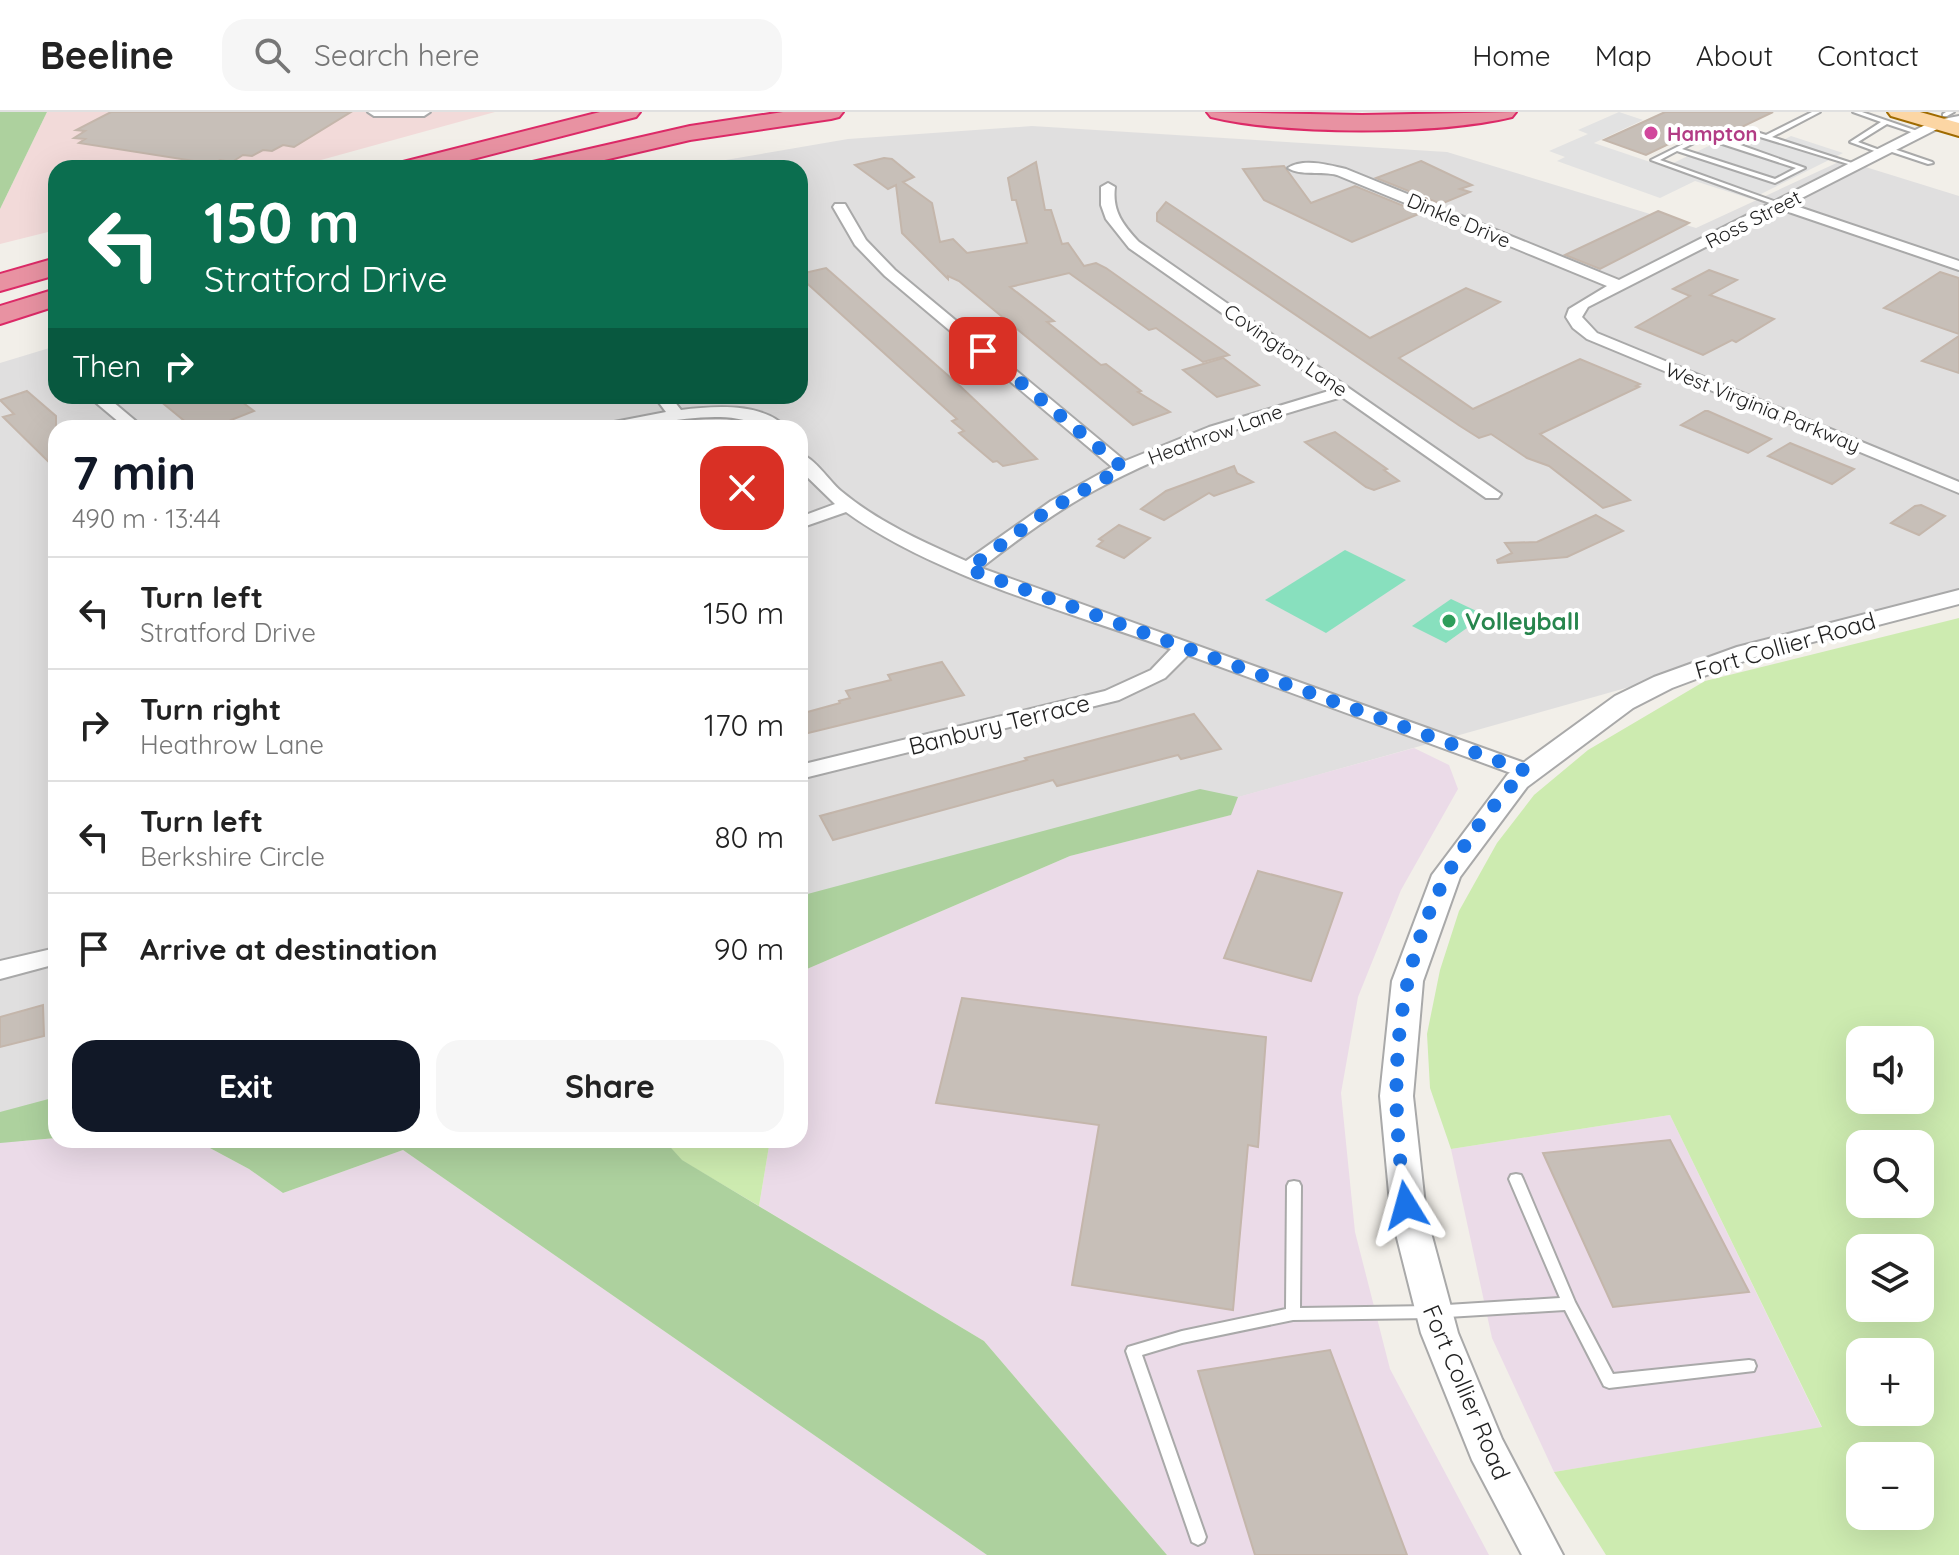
<!DOCTYPE html>
<meta charset="utf-8">
<style>
:root{--surface:#fff;--page:#f6f6f6;--text:#222;--muted:#767676;--line:#e0e0e0;--accent:#111827}
body{margin:0;font-family:Quicksand,sans-serif;background:var(--page);color:var(--text);height:100vh;display:flex;flex-direction:column;font-size:30px;white-space:nowrap}
*{box-sizing:border-box;margin:0}
p{font-size:26px;color:var(--muted)}
.icon{flex:none;width:44px;height:44px;fill:none;stroke:currentColor;stroke-width:2;stroke-linecap:round;stroke-linejoin:round}
.map{position:relative;flex:1;overflow:hidden}
.details{position:absolute;left:48px;top:308px;width:760px;height:728px;display:flex;flex-direction:column;background:var(--surface);border-radius:24px;box-shadow:0 8px 32px #0002}
.details>*{flex:none}
.hud{position:absolute;left:48px;top:48px;width:760px;height:244px;border-radius:24px;box-shadow:0 8px 32px #0002;background:#0b6e4f;color:#fff;overflow:hidden}
.controls{position:absolute;left:1846px;top:914px;display:grid;gap:16px}
.controls a{display:grid;place-items:center;width:88px;height:88px;border-radius:16px;background:var(--surface);box-shadow:0 8px 32px #0002;font-size:40px}
.pin{position:absolute;display:grid;place-items:center;width:68px;height:68px;color:#fff;margin:-34px;border-radius:16px;box-shadow:0 4px 12px #0006}
.me{position:absolute;width:88px;margin:-44px;rotate:352deg;stroke-linejoin:round;filter:drop-shadow(0 0 6px #0008)}
.turn{display:flex;align-items:center;gap:28px;height:168px;padding:0 24px;font-size:36px}
.turn .icon{width:104px;height:104px;stroke-width:2.5}
.turn b{display:block;font-size:56px;line-height:68px}
.then{display:flex;align-items:center;height:76px;padding:0 24px;background:#0003;gap:16px;font-size:30px}
.round{display:grid;place-items:center;flex:none;width:84px;height:84px;border-radius:24px;background:var(--page)}
.summary{display:flex;align-items:center;justify-content:space-between;height:136px;padding:0 24px}
h1{font-size:48px;font-weight:700;line-height:60px;color:var(--accent)}
.button{display:flex;gap:16px;margin-top:auto;padding:16px 24px}
.button a{flex:1;height:92px;border-radius:24px;background:var(--accent);color:#fff;font-size:32px;font-weight:700;line-height:92px;text-align:center}
.button a+a{background:var(--page);color:var(--text)}
ul{padding:0;list-style:none}
li{display:flex;align-items:center;gap:24px;height:112px;padding:0 24px;border-top:2px solid var(--line)}
li div{flex:1}
li b{display:block;font-size:30px}
li em{font-style:normal}
header{display:flex;align-items:center;gap:48px;box-sizing:border-box;height:112px;padding:0 40px;background:var(--surface);border-bottom:2px solid var(--line)}
header strong{font-size:38px}
nav{display:flex;gap:44px;margin-inline-start:auto;font-size:28px}
.search{width:560px;height:72px;background:var(--page);display:flex;align-items:center;gap:20px;box-sizing:border-box;padding:0 28px;border-radius:24px;color:var(--muted);font-size:30px}
.map>svg:first-child{display:block}
.residential{fill:#e0dfdf}
.commercial{fill:#f2dad9}
.industrial{fill:#ebdbe8}
.grass{fill:#cdebb0;fill-rule:evenodd}
.forest{fill:#add19e}
.pitch{fill:#88e0be}
.parking{fill:#e2e2e2}
.building{fill:#c7bfb8;stroke:#c4b6ab;stroke-width:2}
.lines{fill:none;stroke-linecap:round;stroke-linejoin:round}
.service-casing{stroke:#a9a9a9;stroke-width:4}
.minor-casing{stroke:#a9a9a9;stroke-width:4}
.tertiary-casing{stroke:#a9a9a9;stroke-width:4}
.primary-casing{stroke:#a06b00;stroke-width:4}
.motorway-casing{stroke:#dc2a67;stroke-width:4}
.service{fill:#fff;fill-rule:evenodd}
.minor{fill:#fff;fill-rule:evenodd}
.tertiary{fill:#fff;fill-rule:evenodd}
.primary{fill:#fcd6a4;fill-rule:evenodd}
.motorway{fill:#e892a2;fill-rule:evenodd}
.route{stroke:#1a73e8;stroke-width:14;stroke-dasharray:0 25.2}
.hotel-dot{fill:#d1479c;stroke:#fff;stroke-width:3}
.leisure-dot{fill:#2e9e5b;stroke:#fff;stroke-width:3}
.labels{text-anchor:middle;dominant-baseline:central;stroke-width:8;stroke-linejoin:round;paint-order:stroke}
.far-hotel-label{font-size:20px;font-weight:bold;fill:#b23c85;stroke:#fff;text-anchor:start}
.far-street-label{font-size:20px;fill:#222;stroke:#fff}
.leisure-label{font-size:24px;font-weight:bold;fill:#27864d;stroke:#fff;text-anchor:start}
.street-label{font-size:24px;fill:#222;stroke:#fff}
</style>
<header>
<strong>Beeline</strong>
<div class="search"><svg class="icon" aria-label="search" viewBox="0 0 24 24"><circle cx="10" cy="10" r="6"/><path d="M15 15l6 6"/></svg>Search here</div>
<nav><a>Home</a><a>Map</a><a>About</a><a>Contact</a></nav>
</header>
<div class="map">
<svg width="1959" height="1443" viewBox="0 0 1959 1443">
<rect width="100%" height="100%" fill="#f2efe9"/>
<path class="residential" d="M1032,14L1447,40L1696,116L1843,48L1959,84V482L800,809V316H56V1019L0,1035V251L56,234V284H800V56H679L848,27Z"/>
<path class="commercial" d="M47,0H495L292,56H56V118L0,132V97Z"/>
<g class="industrial">
<path d="M1414,636L1449,653L1458,677L1401,778L1358,885L1341,981L1355,1120L1390,1257L1489,1443H1167L984,1229L759,1094L770,1028H800V860L1070,744L1230,703L1238,685Z"/>
<path d="M1670,1003L1822,1316L1554,1360L1492,1226L1451,1037Z"/>
<path d="M56,1026L195,1028L249,1057L283,1081L403,1038L987,1443H0V1031Z"/>
</g>
<g class="grass">
<path d="M1959,506V1443H1606L1554,1360L1822,1315L1670,1003L1451,1037L1430,976L1427,922L1440,858L1459,799L1497,731L1534,683L1588,638L1705,569ZM1860,928H1920V988H1860ZM1860,1032H1920V1092H1860ZM1860,1136H1920V1196H1860ZM1860,1240H1920V1300H1860ZM1860,1344H1920V1404H1860Z"/>
<path d="M664,1028H770L759,1094L681,1048Z"/>
</g>
<g class="forest">
<path d="M0,0H47L0,97Z"/>
<path d="M1200,677L1238,685L1231,703L1070,744L800,860V784Z"/>
<path d="M56,985V1026L0,1031V1000Z"/>
<path d="M195,1028H664L682,1048L984,1229L1167,1443H987L403,1038L283,1081L249,1057Z"/>
</g>
<g class="pitch">
<path d="M1345,438L1406,468L1326,521L1265,488Z"/>
<path d="M1451,487L1485,503L1446,531L1412,514Z"/>
</g>
<path class="parking" d="M1619,0L1643,8L1594,31L1665,55L1717,30L1734,36L1760,24L1780,30L1791,24L1843,41L1751,87L1695,69L1660,86L1557,49L1565,45L1549,39L1588,22L1578,18Z"/>
<g class="building">
<path d="M111,0H351L294,35L283,33L272,39L263,38L252,44L243,43L232,50L220,48L213,52L79,31L85,27L74,26L85,19L76,18Z"/>
<path d="M1665,0H1773L1725,23L1702,16L1646,43L1604,28Z"/>
<path d="M884,46L892,47L914,65L903,70L932,91L940,130L953,127L967,141L1027,131L1016,88H1012L1008,66L1036,50L1045,98H1051L1062,132L1068,131L1084,154L1096,151L1106,156L1229,243L1203,250L1156,216L1149,218L1069,161L1010,175L1054,209L1047,210L1101,253L1106,252L1141,279L1138,280L1170,300L1133,313L959,169L948,164V167L902,121L896,73L888,77L855,53Z"/>
<path d="M1421,49L1472,73L1460,77L1470,80L1441,92L1376,66Z"/>
<path d="M1284,54L1311,91L1355,74L1421,101L1352,130L1264,88L1243,57Z"/>
<path d="M1166,90L1370,226L1466,176L1500,190L1399,246L1473,297L1580,247L1640,272L1636,274L1639,275L1540,322L1630,388L1603,396L1549,354L1527,346L1491,322L1479,326L1460,314L1157,109V101Z"/>
<path d="M1658,99L1689,111L1600,157L1565,143Z"/>
<path d="M826,156L960,274L1037,347L1003,354L997,349L993,350L959,321L964,319L952,309L957,307L801,166L804,165L800,162Z"/>
<path d="M1709,158L1737,168L1710,183L1774,207L1736,230L1732,228L1703,243L1636,215L1690,184L1673,177Z"/>
<path d="M1940,160L1959,166V222L1884,196Z"/>
<path d="M1959,224V261L1922,249Z"/>
<path d="M1223,246L1259,273L1217,285L1183,258Z"/>
<path d="M27,279L56,304V357L3,305L14,302L0,288Z"/>
<path d="M154,284H234L254,299L231,308L241,316H193Z"/>
<path d="M1705,299H1708L1771,327L1748,341L1681,313Z"/>
<path d="M1335,320L1387,357L1384,358L1399,369L1374,378L1366,375L1305,330Z"/>
<path d="M1790,331L1829,347L1854,357L1832,372L1768,344Z"/>
<path d="M1234,354L1237,361L1253,370L1214,384L1209,381L1164,408L1141,397L1166,379Z"/>
<path d="M1921,393L1945,404L1919,423L1891,411L1915,394Z"/>
<path d="M1596,403L1623,419L1567,445L1498,451L1497,448L1512,441L1505,431L1537,430Z"/>
<path d="M1119,413L1150,426L1124,446L1097,434L1103,429L1099,427Z"/>
<path d="M942,550L964,583L800,623V602L840,591L839,589L850,586L846,579L891,568L888,563Z"/>
<path d="M1194,602L1221,637L1181,647L1178,643L1057,674L1053,668L833,728L820,704L1027,648L1025,646Z"/>
<path d="M1258,759L1342,781L1311,869L1224,846Z"/>
<path d="M962,886L1266,925L1258,1035L1248,1033L1233,1198L1072,1173L1099,1013L936,991Z"/>
<path d="M43,893L44,924L0,935V905Z"/>
<path d="M1670,1028L1749,1180L1613,1195L1543,1041Z"/>
<path d="M1330,1238L1407,1443H1255L1198,1259Z"/>
</g>
<g class="lines">
<defs>
<g id="service">
<path d="M1812,0H1820L1772,25L1858,53V55L1747,21L1729,29L1805,56L1775,71L1677,39L1660,48L1782,92V94H1778L1651,48L1703,22L1722,27L1747,17L1766,23ZM1704,26L1796,56L1775,67L1682,37Z"/>
<path d="M1853,0H1862L1923,21L1920,23L1887,12L1858,30L1885,40L1880,41L1850,30L1881,10Z"/>
<path d="M1946,0H1954L1947,4H1943V2Z"/>
<path d="M1888,35L1932,50L1933,51L1928,52L1886,38L1885,37Z"/>
<path d="M1516,1062L1521,1063L1523,1067L1575,1190L1613,1262L1749,1248L1754,1249L1756,1254L1754,1259L1609,1276L1604,1274L1565,1198L1431,1206L1293,1208L1182,1231L1142,1243L1206,1425L1204,1430L1198,1433L1192,1430L1126,1239L1128,1235L1182,1219L1286,1197L1287,1074L1289,1070L1294,1069L1299,1070L1301,1074L1300,1196L1431,1194L1560,1186L1509,1067L1511,1063Z"/>
</g>
<g id="minor">
<path d="M368,0H430L424,4H374Z"/>
<path d="M1959,4V12L1941,15L1790,92L1959,149V158L1780,97L1588,195L1582,205L1597,221L1959,370V381L1587,227L1573,216L1566,205L1569,197L1607,174L1337,63C1322,59 1300,64 1288,56C1304,46 1328,53 1346,57L1619,168L1933,9Z"/>
<path d="M1108,71L1115,75C1112,99 1123,113 1139,130L1501,382L1498,386H1486L1342,285C1258,309 1174,335 1097,377C1056,399 1018,427 981,456L1533,654L1537,659L1533,664H1519L1188,543L1165,566L1119,588L800,667V653L1105,579L1151,558L1171,537C1069,500 934,464 846,400L800,416V405L835,392L800,358V342C815,346 829,369 841,379C878,410 923,430 966,449L1051,389L1112,355L885,164L855,133L833,95L835,92H845L866,128L895,158L1125,349L1209,315L1332,278L1129,136L1106,107L1101,93V75Z"/>
<path d="M88,284H106L144,316H126Z"/>
<path d="M654,284H670L681,298C714,294 762,290 787,316C764,316 744,305 720,305C680,304 641,316 601,316L609,311L666,300Z"/>
<path d="M56,836V852L0,867V849Z"/>
</g>
<path id="tertiary" d="M1959,478V492L1755,545L1672,576L1633,596L1527,675L1460,765L1423,869L1413,984L1426,1102L1458,1221L1502,1327L1563,1443H1522L1472,1348L1421,1221L1391,1102L1380,984L1392,869L1432,763L1508,662L1615,584L1654,565L1737,535Z"/>
<path id="primary" d="M1888,0H1920L1959,11V24L1891,4Z"/>
<g id="motorway">
<path d="M600,0H640L636,5L438,56H396L399,51Z"/>
<path d="M783,0H843L839,5L831,7L690,28L570,56H525L528,51L690,14Z"/>
<path d="M1207,0L1362,3L1516,0L1512,5C1438,23 1285,23 1211,5Z"/>
<path d="M56,146V163L0,179V162Z"/>
<path d="M56,177V194L0,212V194Z"/>
</g>
</defs>
<use href="#service" class="service-casing"/>
<use href="#minor" class="minor-casing"/>
<use href="#tertiary" class="tertiary-casing"/>
<use href="#primary" class="primary-casing"/>
<use href="#motorway" class="motorway-casing"/>
<use href="#service" class="service"/>
<use href="#minor" class="minor"/>
<use href="#tertiary" class="tertiary"/>
<use href="#primary" class="primary"/>
<use href="#motorway" class="motorway"/>
</g>
<g class="lines">
<path class="route" d="M983,239L1123,356L1047,399L968,457L1526,659C1403,780 1380,928 1406,1093"/>
</g>
<circle class="hotel-dot" cx="1651" cy="21" r="8"/>
<circle class="leisure-dot" cx="1449" cy="509" r="8"/>
<g class="labels">
<g class="far-hotel-label">
<text x="1667" y="21">Hampton</text>
</g>
<g class="far-street-label">
<text transform="translate(1753 107) rotate(-27)">Ross Street</text>
<text transform="translate(1459 108) rotate(23)">Dinkle Drive</text>
<text transform="translate(1286 238) rotate(35)">Covington Lane</text>
<text transform="translate(1763 295) rotate(22)">West Virginia Parkway</text>
<text transform="translate(1215 322) rotate(-20)">Heathrow Lane</text>
</g>
<g class="leisure-label">
<text x="1465" y="509">Volleyball</text>
</g>
<g class="street-label">
<text transform="translate(1785 533) rotate(-16)">Fort Collier Road</text>
<text transform="translate(999 612) rotate(-14)">Banbury Terrace</text>
<text transform="translate(1467 1280) rotate(67)">Fort Collier Road</text>
</g>
</g>
</svg>
<div class="controls">
<a><svg class="icon" aria-label="sound" viewBox="0 0 24 24"><path d="M4 9h4l5-4v14l-5-4H4zM17 9q2 3 0 6"/></svg></a>
<a><svg class="icon" aria-label="search" viewBox="0 0 24 24"><circle cx="10" cy="10" r="6"/><path d="M15 15l6 6"/></svg></a>
<a><svg class="icon" aria-label="layers" viewBox="0 0 24 24"><path d="M12 4l9 5-9 5-9-5zM3 14l9 5 9-5"/></svg></a>
<a>+</a>
<a>−</a>
</div>
<div class="pin" style="left:983px;top:239px;background:#d93025"><svg class="icon" aria-label="arrive" viewBox="0 0 24 24"><path d="M6 21V4h12l-3 4 3 4H6"/></svg></div>
<svg class="me" style="left:1406px;top:1093px" viewBox="-20 -20 40 40"><path d="M0-17L14 15 0 8-14 15z" fill="#1a73e8" stroke="#fff" stroke-width="4"/></svg>
<div class="hud">
<div class="turn"><svg class="icon" aria-label="left" viewBox="0 0 24 24"><path d="M17 20v-9H6M10 6l-5 5 5 5"/></svg><div><b>150 m</b>Stratford Drive</div></div>
<div class="then">Then<svg class="icon" aria-label="right" viewBox="0 0 24 24"><path d="M7 20v-9h11M14 6l5 5-5 5"/></svg></div>
</div>
<section class="details">
<div class="summary"><div><h1>7 min</h1><p>490 m · 13:44</p></div><a class="round" style="background:#d93025;color:#fff"><svg class="icon" aria-label="close" viewBox="0 0 24 24"><path d="M6 6l12 12M18 6L6 18"/></svg></a></div>
<ul>
<li><svg class="icon" aria-label="left" viewBox="0 0 24 24"><path d="M17 20v-9H6M10 6l-5 5 5 5"/></svg><div><b>Turn left</b><p>Stratford Drive</p></div><em>150 m</em></li>
<li><svg class="icon" aria-label="right" viewBox="0 0 24 24"><path d="M7 20v-9h11M14 6l5 5-5 5"/></svg><div><b>Turn right</b><p>Heathrow Lane</p></div><em>170 m</em></li>
<li><svg class="icon" aria-label="left" viewBox="0 0 24 24"><path d="M17 20v-9H6M10 6l-5 5 5 5"/></svg><div><b>Turn left</b><p>Berkshire Circle</p></div><em>80 m</em></li>
<li><svg class="icon" aria-label="arrive" viewBox="0 0 24 24"><path d="M6 21V4h12l-3 4 3 4H6"/></svg><div><b>Arrive at destination</b></div><em>90 m</em></li>
</ul>
<div class="button"><a>Exit</a><a>Share</a></div>
</section>
</div>
